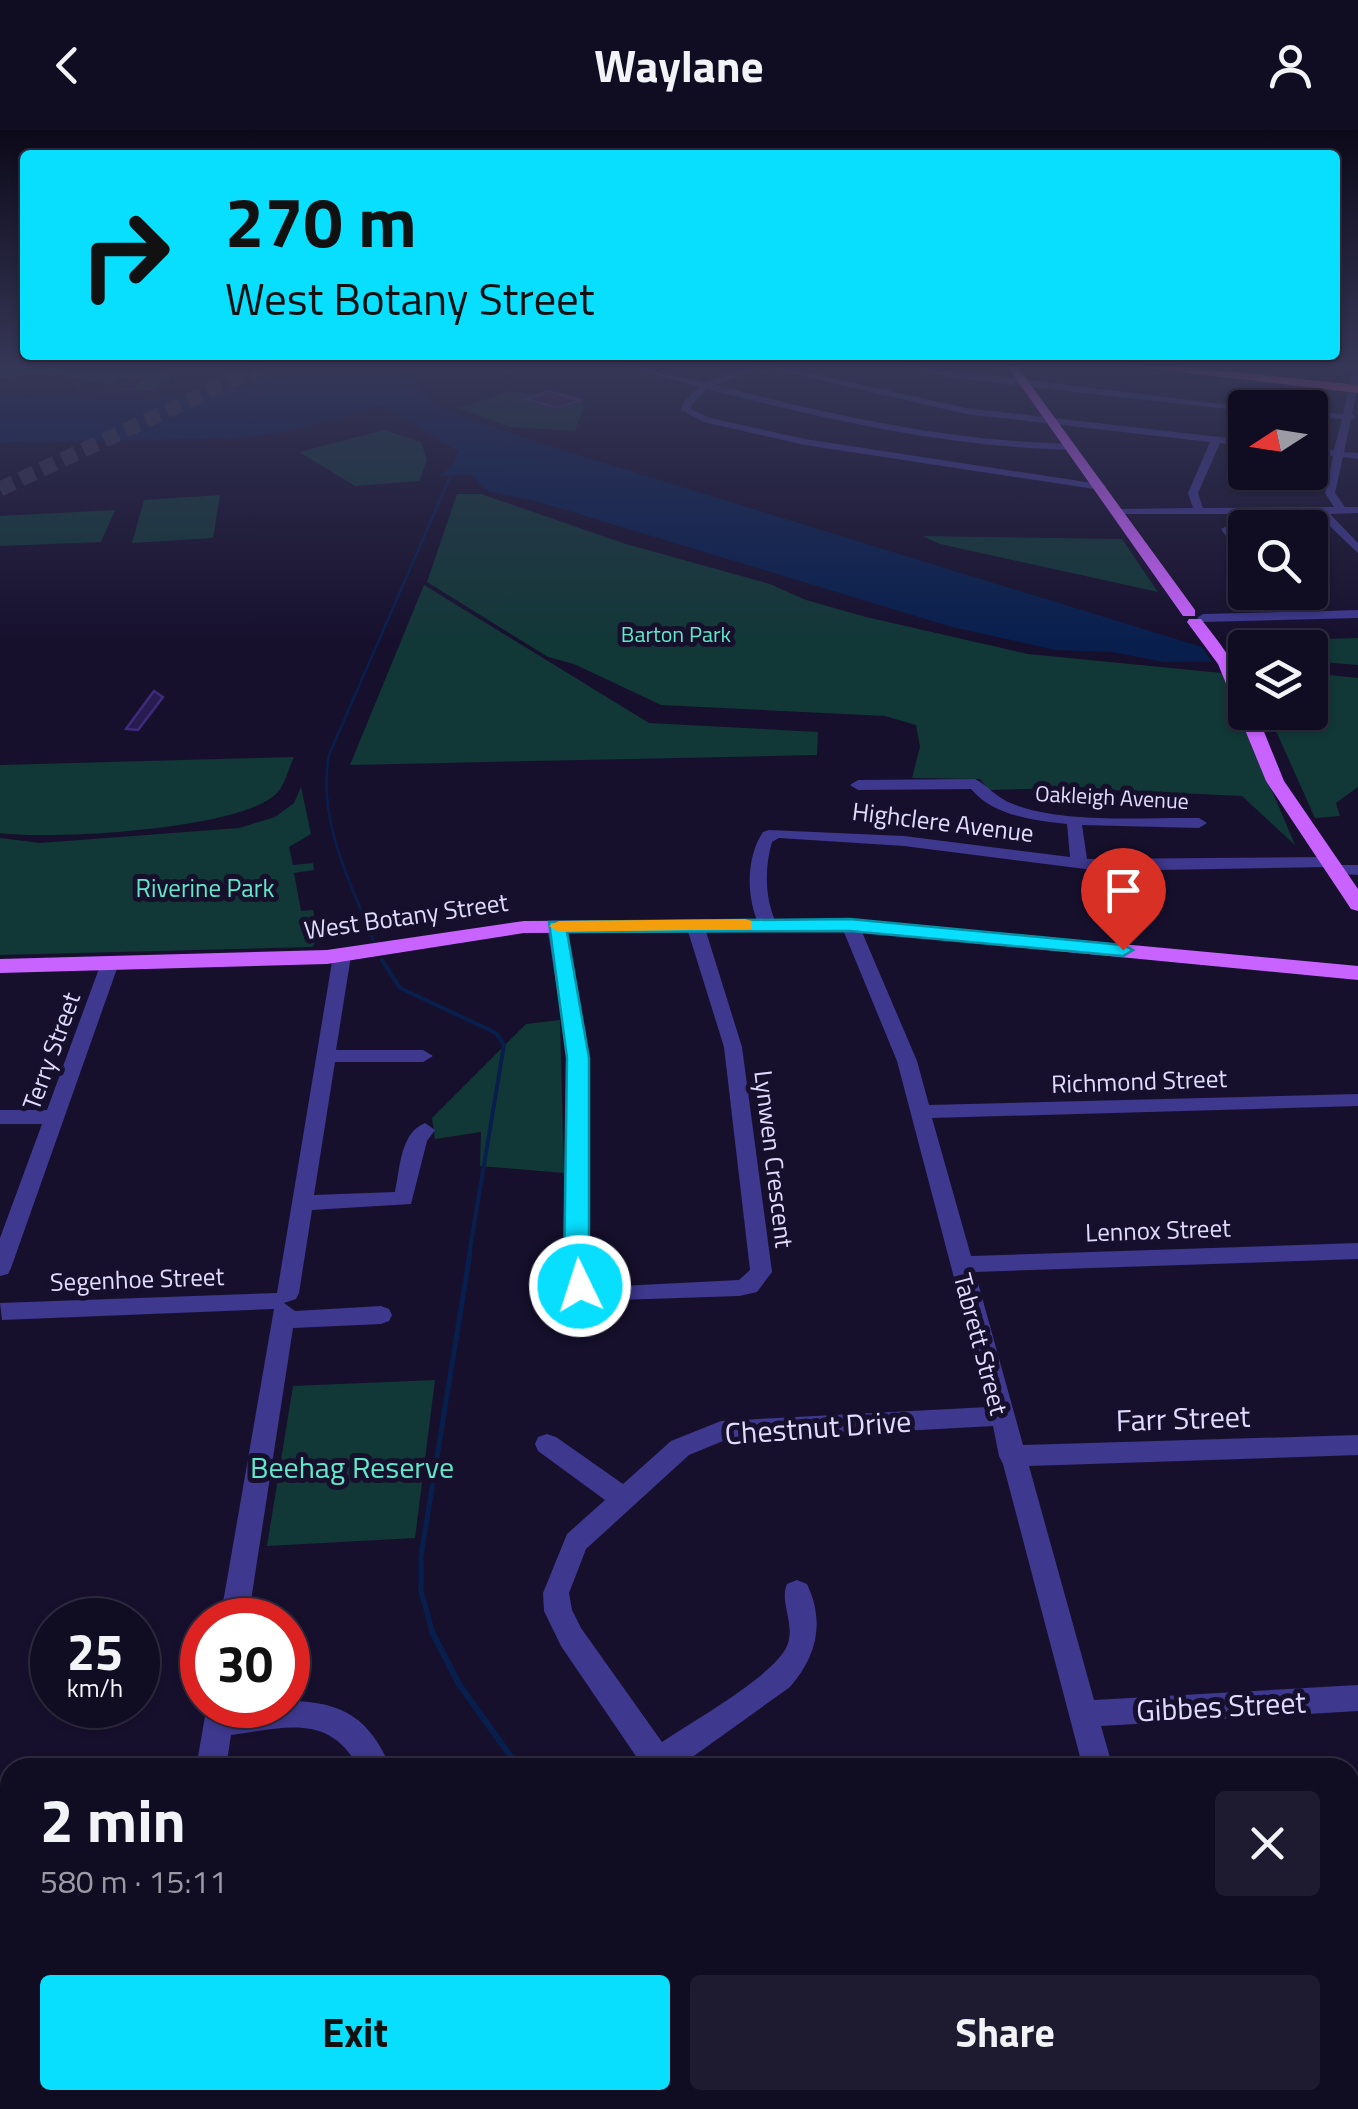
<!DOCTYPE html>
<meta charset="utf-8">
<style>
:root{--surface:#100c22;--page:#1e1a2f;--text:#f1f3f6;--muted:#9c9ba5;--line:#302c40;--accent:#08dfff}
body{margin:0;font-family:"Titillium Web",sans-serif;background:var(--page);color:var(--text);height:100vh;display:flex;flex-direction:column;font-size:38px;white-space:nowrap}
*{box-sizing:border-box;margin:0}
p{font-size:32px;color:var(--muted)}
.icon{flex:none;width:55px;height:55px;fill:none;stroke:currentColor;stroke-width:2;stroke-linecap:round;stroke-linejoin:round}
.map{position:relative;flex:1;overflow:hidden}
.side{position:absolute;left:0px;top:1628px;width:1360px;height:352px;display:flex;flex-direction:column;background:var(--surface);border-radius:30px 30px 0 0;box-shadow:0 2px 8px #0004,0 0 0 2px var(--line)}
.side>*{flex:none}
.top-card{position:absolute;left:20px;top:20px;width:1320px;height:210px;border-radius:10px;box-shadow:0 2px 8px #0004,0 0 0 2px var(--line);background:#08dfff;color:#111;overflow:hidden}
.needle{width:65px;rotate:258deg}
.tools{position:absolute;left:1228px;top:260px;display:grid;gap:20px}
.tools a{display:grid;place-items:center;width:100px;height:100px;border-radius:10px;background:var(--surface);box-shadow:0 2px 8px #0004,0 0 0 2px var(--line);font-size:50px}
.speed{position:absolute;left:30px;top:1468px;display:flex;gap:20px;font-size:50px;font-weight:700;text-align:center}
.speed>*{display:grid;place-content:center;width:130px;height:130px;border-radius:50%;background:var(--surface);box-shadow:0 2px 8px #0004,0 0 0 2px var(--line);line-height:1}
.speed small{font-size:25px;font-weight:400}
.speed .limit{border:15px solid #d22;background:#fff;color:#111}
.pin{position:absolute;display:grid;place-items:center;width:85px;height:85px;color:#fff;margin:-102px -42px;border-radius:50% 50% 50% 0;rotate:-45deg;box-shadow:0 0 10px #0007}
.pin .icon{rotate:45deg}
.me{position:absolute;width:110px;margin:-55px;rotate:356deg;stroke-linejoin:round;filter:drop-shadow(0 0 8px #0008)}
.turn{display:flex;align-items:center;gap:35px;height:210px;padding:0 40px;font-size:45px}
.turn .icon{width:130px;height:130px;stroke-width:2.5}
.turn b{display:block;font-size:70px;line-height:85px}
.round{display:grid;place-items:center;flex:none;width:105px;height:105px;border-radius:10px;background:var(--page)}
.headline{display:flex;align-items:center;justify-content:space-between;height:170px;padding:0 40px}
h1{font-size:60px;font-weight:700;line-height:75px}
.button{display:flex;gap:20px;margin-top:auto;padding:20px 40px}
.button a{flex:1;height:115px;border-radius:10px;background:var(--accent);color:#111;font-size:40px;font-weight:700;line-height:115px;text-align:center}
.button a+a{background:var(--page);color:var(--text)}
header{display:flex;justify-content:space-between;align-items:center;height:130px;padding:0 40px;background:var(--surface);font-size:45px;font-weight:700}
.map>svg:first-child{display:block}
.green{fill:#123737}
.water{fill:#081f4e}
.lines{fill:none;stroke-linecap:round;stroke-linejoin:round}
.stream-far3{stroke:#081f4e;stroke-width:2.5}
.stream-far2{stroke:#081f4e;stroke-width:4}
.stream-far1{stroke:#081f4e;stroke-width:5}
.stream{stroke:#081f4e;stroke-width:6}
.building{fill:#271b4f;stroke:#3e2b7d;stroke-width:2.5}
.highway-tunnel{stroke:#342f4c;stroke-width:15;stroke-dasharray:15 8;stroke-linecap:butt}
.minor{fill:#3e388f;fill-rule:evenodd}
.major{fill:#c963ff;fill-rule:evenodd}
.highway{fill:#ff57a2;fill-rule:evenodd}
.route{fill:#08dfff;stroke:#0591a6;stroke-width:2.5}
.slow{fill:#f59e0b}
.labels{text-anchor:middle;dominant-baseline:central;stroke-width:10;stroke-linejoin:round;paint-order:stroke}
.far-park-label{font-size:22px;fill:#5fe8ca;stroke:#16102d}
.far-street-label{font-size:22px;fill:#e1dcff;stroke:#16102d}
.street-label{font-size:25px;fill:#e1dcff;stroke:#16102d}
.park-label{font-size:25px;fill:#5fe8ca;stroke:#16102d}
.near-street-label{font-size:30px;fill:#e1dcff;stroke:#16102d}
.near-park-label{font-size:30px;fill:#5fe8ca;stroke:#16102d}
</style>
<header><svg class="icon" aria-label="back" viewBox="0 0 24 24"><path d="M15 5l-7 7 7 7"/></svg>Waylane<svg class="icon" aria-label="person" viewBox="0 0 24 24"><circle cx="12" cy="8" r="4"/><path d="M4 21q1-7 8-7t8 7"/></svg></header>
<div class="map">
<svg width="1358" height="1979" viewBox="0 0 1358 1979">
<rect width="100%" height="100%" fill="#16102d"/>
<g class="green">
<path d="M45,236H158L170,248L155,260L42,261L133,259L145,248L118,249L109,255L52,243L59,240L0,248V242Z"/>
<path d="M510,261C536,268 562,257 585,274L575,301L509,297L459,278Z"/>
<path d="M384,300L421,312L427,330L419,351L355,356L299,322Z"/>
<path d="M457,364H481L626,414L770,454L806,470L866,487L1028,524L1222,543L1295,715L1242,666L1068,658L989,660L980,649L912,648L920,617L916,595L885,586L661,575L574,534L548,527L427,452Z"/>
<path d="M220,365L213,408L132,413L144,370Z"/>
<path d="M115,380L101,412L0,416V386Z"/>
<path d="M922,406L1122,409L1158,462L940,414Z"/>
<path d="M424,455L649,593L818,602L817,625L350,635Z"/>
<path d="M1358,508V535L1310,531V518H1245L1242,524L1229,512Z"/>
<path d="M1310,543L1358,548V657L1336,673L1340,686L1315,688L1268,583L1310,582Z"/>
<path d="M294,627C289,637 285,654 278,662C244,700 51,710 0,703V635Z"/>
<path d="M301,657L311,704L289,717L293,735L313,733L314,740L294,743L301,781L313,780L316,794L324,802L312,817L0,825V708L40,713L239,698L275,687L294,673Z"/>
<path d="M560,890L564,1043L480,1036L481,1002L435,1009L432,988L526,894Z"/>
<path d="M435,1250L415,1408L267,1416L293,1256Z"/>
</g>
<path class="water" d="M283,236H433L413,253L439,278L542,314L1202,517L1212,532H1164L1112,522L1056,520L952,497L539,372L488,361L470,344L441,346L454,333L458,321L382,276L288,301L237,308L0,313V267C81,266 219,284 283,236Z"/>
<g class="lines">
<path class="stream-far3" d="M373,810C350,751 317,690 329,625L453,340"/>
<path class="stream-far2" d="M382,830L400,858L496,903L504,915L469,1125"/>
<path class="stream-far1" d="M433,1504L421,1461V1426L470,1123"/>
<g class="stream">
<path d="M432,1502L459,1554L519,1638"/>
<path d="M588,1970L591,1979"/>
</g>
</g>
<g class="building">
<path d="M549,261L555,263L581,270L558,278L526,269Z"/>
<path d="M154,561L163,567L138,600L126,599Z"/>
</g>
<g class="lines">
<path class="highway-tunnel" d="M0,359L263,236"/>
<g class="minor">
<path d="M624,236H637L705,253L752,236H777L966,278L1245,310V316L1220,313L1198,363L1203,378L1334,377L1325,363L1333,326L1310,324V318L1334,320L1342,289L1310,287V281L1343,284L1354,237L1358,236V257L1352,284L1356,287L1351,290L1344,322L1358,323V329L1343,327L1335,363L1345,377H1358V383L1330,384L1358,413V423L1317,384H1115V380L1119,379L1193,378L1188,363L1210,312L966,284L763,237L715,255C834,286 950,311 1072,314L1077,317L1072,320C947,317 828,290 707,259L692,274L691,279L710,288L805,309L1105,355L1106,357L1101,360L805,315L704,292L681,280L684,271L699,257Z"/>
<path d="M903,236H918L1252,278H1245V281L952,248Z"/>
<path d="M1227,396L1245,417V430L1241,428L1221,399Z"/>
<path d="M1266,462H1279L1294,482L1358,480V488L1203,492L1197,488L1203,484L1281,482Z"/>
<path d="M975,649C989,656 996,668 1013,674C1064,694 1144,687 1199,688L1207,693L1199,698L1082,695L1087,729L1329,727L1335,729V735H1358V745L1329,743V737L1101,741L904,716L779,708L772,712C764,739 765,770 777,795L768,800L759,795C746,767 746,727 763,702L769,700L904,706L1070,727L1067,694C1032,690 994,686 971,659L858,660L850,655L858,650Z"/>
<path d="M695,790L704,795L742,917L772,1142L757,1162L739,1166L588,1171L580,1169L565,1143L568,928L547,796L556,791L565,796L588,928L587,1143L595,1156L601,1157L739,1150L750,1140L724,917L686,795Z"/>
<path d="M850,790L859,795L917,931L929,975L1358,964V976L932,988L971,1126L1358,1113V1129L975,1142L1023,1315L1358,1305V1325L1029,1336L1094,1570L1358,1555V1581L1101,1596L1113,1638H1083L1003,1334L999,1326L993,1296L723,1311L689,1325L586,1419L569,1463L572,1480L581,1498L662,1612C691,1592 774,1546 787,1516C796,1495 779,1472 787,1454L797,1450L807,1454C825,1492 817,1526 790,1557L677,1638H644L561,1516L544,1481L543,1463L567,1404L605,1370L538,1321L535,1314L538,1307L547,1304L556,1307L623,1354L671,1311L721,1291L988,1277L897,931L841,795Z"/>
<path d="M342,821L351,826L336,920H423L433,926L423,932H335L314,1065L395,1062C400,1039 400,1003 425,993L435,1000L427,1011L411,1074L312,1080L299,1163L296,1169L284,1173L295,1181L381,1176L389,1179L392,1185L389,1191L381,1194L293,1198L248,1490H220L274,1179L2,1190L0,1173L277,1163L333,826Z"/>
<path d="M110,828L119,833L11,1138L8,1144L0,1146V1108L42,994H0V980H47L101,833Z"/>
<path d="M290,1571C344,1572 369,1588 391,1638H359C329,1582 284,1598 231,1605L226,1638H196L207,1575H288Z"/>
<path d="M10,1845V1877L0,1878V1846Z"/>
<path d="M1358,1887V1921L1350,1922V1888Z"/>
<path d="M140,1970H174L172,1979H138Z"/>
<path d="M715,1970H749L750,1979H716Z"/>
<path d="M1176,1970H1210L1212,1979H1178Z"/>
</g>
<g class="major">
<path d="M1007,236H1017L1195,480V486H1183Z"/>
<path d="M1189,489H1201C1224,519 1245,542 1245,582H1256L1284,651L1358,759V781L1351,779L1266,651L1218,534L1187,492Z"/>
<path d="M850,789L1358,836V850L850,801L524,803L327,834L0,843V829L327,820L524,791Z"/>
</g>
<path class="highway" d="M1130,236H1171L1358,255V263Z"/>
</g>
<linearGradient id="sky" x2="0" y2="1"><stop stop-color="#0c0919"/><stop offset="0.46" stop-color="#363757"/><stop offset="1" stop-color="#363757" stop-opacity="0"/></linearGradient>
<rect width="1358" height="513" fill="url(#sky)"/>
<path class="route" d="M850,789L1123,815L1133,820L1123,826L850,801L567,802L589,928V1143L593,1156L590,1163H571L564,1143L567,928L549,792Z"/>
<path class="slow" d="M745,789L752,791V799L559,802L549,796L559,791Z"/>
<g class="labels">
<g class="far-park-label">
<text x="676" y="504">Barton Park</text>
</g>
<g class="far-street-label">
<text transform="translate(1112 667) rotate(3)">Oakleigh Avenue</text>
</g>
<g class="street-label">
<text transform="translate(943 692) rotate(7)">Highclere Avenue</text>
<text transform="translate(406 786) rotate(-8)">West Botany Street</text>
<text transform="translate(51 921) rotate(-70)">Terry Street</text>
<text transform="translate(1139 951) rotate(-2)">Richmond Street</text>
<text transform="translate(774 1029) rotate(83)">Lynwen Crescent</text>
<text transform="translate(1158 1100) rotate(-2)">Lennox Street</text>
<text transform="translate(137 1149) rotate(-2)">Segenhoe Street</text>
<text transform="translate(981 1214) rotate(75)">Tabrett Street</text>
</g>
<g class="park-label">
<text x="205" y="758">Riverine Park</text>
</g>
<g class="near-street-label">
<text transform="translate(1183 1288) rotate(-2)">Farr Street</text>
<text transform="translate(818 1297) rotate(-4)">Chestnut Drive</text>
<text transform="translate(1221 1576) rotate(-3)">Gibbes Street</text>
</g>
<g class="near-park-label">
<text x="352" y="1337">Beehag Reserve</text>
</g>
</g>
</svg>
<div class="tools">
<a><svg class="needle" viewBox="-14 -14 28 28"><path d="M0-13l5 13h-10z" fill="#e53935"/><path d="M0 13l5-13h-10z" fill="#9c9ba5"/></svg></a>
<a><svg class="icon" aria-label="search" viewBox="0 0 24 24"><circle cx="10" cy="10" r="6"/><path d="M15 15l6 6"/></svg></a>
<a><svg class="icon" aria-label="layers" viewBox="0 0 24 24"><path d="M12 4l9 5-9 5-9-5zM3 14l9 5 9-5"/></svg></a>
</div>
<div class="speed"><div>25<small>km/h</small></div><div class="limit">30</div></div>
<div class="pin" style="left:1123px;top:820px;background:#d93025"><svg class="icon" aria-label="arrive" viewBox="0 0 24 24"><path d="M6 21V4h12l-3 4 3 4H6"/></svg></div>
<svg class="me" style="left:580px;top:1156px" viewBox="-20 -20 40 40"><circle r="17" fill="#08dfff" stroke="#fff" stroke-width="3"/><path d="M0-11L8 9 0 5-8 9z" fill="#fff"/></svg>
<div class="top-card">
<div class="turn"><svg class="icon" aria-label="right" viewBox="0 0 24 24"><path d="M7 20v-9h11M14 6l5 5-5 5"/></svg><div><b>270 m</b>West Botany Street</div></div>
</div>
<section class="side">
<div class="headline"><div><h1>2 min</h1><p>580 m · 15:11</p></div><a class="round"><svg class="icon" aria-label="close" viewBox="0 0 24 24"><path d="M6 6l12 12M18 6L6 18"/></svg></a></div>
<div class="button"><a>Exit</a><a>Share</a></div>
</section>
</div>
